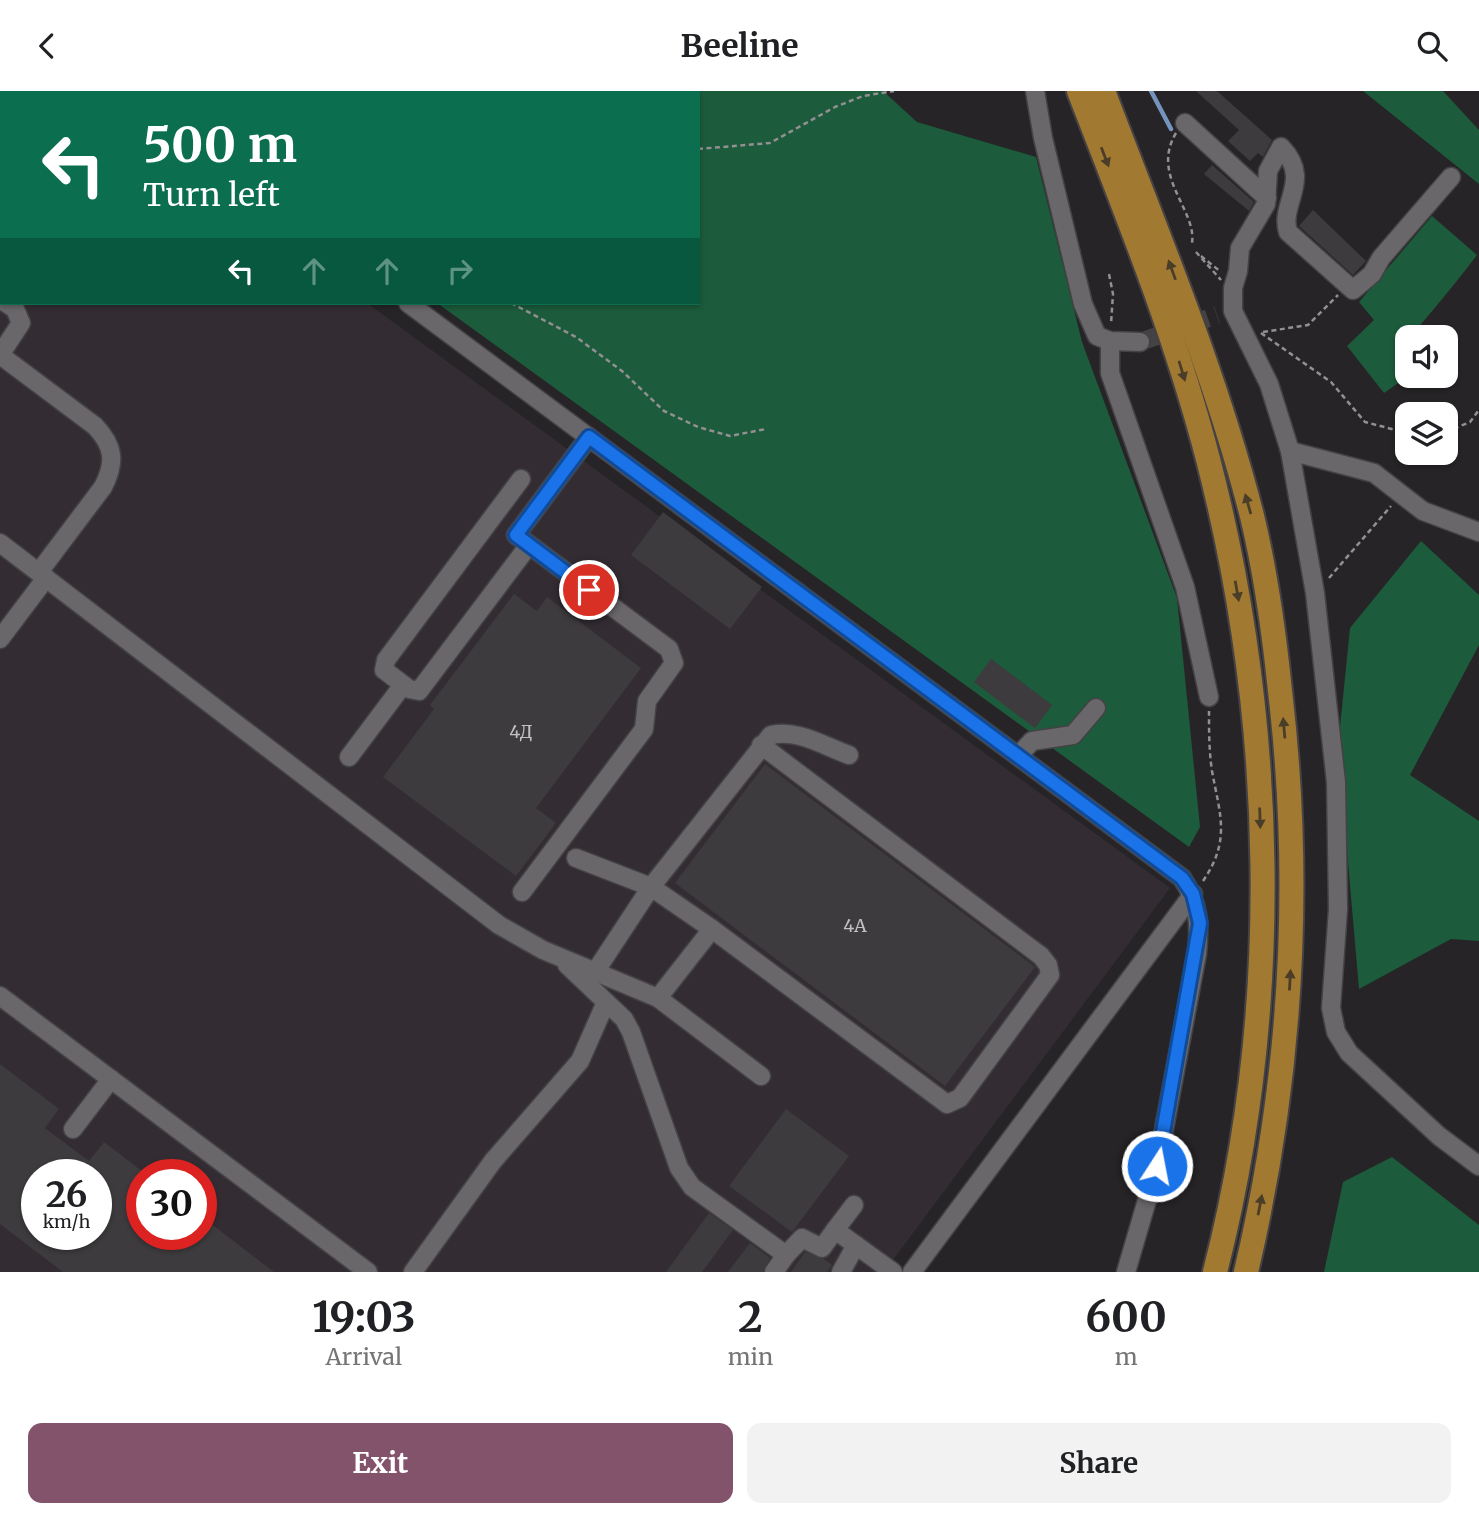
<!DOCTYPE html>
<meta charset="utf-8">
<style>
:root{--surface:#fff;--page:#f2f2f2;--text:#202124;--muted:#757577;--accent:#83526b}
body{margin:0;font-family:Merriweather,serif;background:var(--page);color:var(--text);height:100vh;display:flex;flex-direction:column;font-size:26px;white-space:nowrap}
*{box-sizing:border-box;margin:0}
p{font-size:23px;color:var(--muted)}
.icon{flex:none;width:38px;height:38px;fill:none;stroke:currentColor;stroke-width:2;stroke-linecap:round;stroke-linejoin:round}
.map{position:relative;height:1181px;overflow:hidden}
.drawer{display:flex;flex-direction:column;background:var(--surface);flex:1}
.drawer>*{flex:none}
.guide{position:absolute;left:0px;top:0px;width:700px;height:214px;box-shadow:0 2px 5px #0004;background:#0b6e4f;color:#fff;overflow:hidden}
.fabs{position:absolute;left:1395px;top:234px;display:grid;gap:14px}
.fabs a{display:grid;place-items:center;width:63px;height:63px;border-radius:14px;background:var(--surface);box-shadow:0 2px 5px #0004;font-size:35px}
.speed{position:absolute;left:21px;top:1068px;display:flex;gap:14px;font-size:35px;font-weight:700;text-align:center}
.speed>*{display:grid;place-content:center;width:91px;height:91px;border-radius:50%;background:var(--surface);box-shadow:0 2px 5px #0004;line-height:1}
.speed small{font-size:18px;font-weight:400}
.speed .limit{border:10px solid #d22;background:#fff;color:#111}
.pin{position:absolute;display:grid;place-items:center;width:60px;height:60px;color:#fff;margin:-30px;border:4px solid #fff;border-radius:50%;box-shadow:0 2px 7px #0007}
.me{position:absolute;width:77px;margin:-38px;rotate:11deg;stroke-linejoin:round;filter:drop-shadow(0 0 5px #0008)}
.turn{display:flex;align-items:center;gap:24px;height:147px;padding:0 28px;font-size:32px}
.turn .icon{width:91px;height:91px;stroke-width:2.5}
.turn b{display:block;font-size:49px;line-height:60px}
.lanes{display:flex;align-items:center;height:66px;padding:0 28px;background:#0003;justify-content:center;gap:35px;direction:ltr}
.lanes .off{opacity:.35}
.eta{display:flex;justify-content:space-evenly;align-items:center;height:119px;text-align:center}
.eta b{font-size:42px;font-weight:700;line-height:49px}
.action{display:flex;gap:14px;margin-top:auto;padding:14px 28px}
.action a{flex:1;height:80px;border-radius:14px;background:var(--accent);color:#fff;font-size:28px;font-weight:700;line-height:80px;text-align:center}
.action a+a{background:var(--page);color:var(--text)}
header{display:flex;justify-content:space-between;align-items:center;height:91px;padding:0 28px;background:var(--surface);font-size:32px;font-weight:700}
.map>svg:first-child{display:block}
.built{fill:#332d33;fill-rule:evenodd}
.green{fill:#1c5b3b}
.lines{fill:none;stroke-linecap:round;stroke-linejoin:round}
.stream{stroke:#7594bd;stroke-width:4.5}
.building{fill:#3d3b3d;fill-rule:evenodd}
.minor-tunnel{stroke:#444244;stroke-width:18;stroke-dasharray:18 9;stroke-linecap:butt}
.minor-casing{stroke:#444244;stroke-width:21}
.highway-casing{stroke:#444244;stroke-width:28}
.path{stroke:#929092;stroke-width:2.5;stroke-dasharray:5 3.5;stroke-linecap:butt}
.minor{stroke:#696769;stroke-width:18}
.highway{stroke:#a27930;stroke-width:24}
.oneway{fill:#4b3e29}
.route-casing{stroke:#114b97;stroke-width:18}
.route{stroke:#1a73e8;stroke-width:12}
.labels{text-anchor:middle;dominant-baseline:central;stroke-width:5;stroke-linejoin:round;paint-order:stroke}
.number-label{font-size:18px;fill:#c1bfc1}
</style>
<header><svg class="icon" aria-label="back" viewBox="0 0 24 24"><path d="M15 5l-7 7 7 7"/></svg>Beeline<svg class="icon" aria-label="search" viewBox="0 0 24 24"><circle cx="10" cy="10" r="6"/><path d="M15 15l6 6"/></svg></header>
<div class="map">
<svg width="1479" height="1181" viewBox="0 0 1479 1181">
<rect width="100%" height="100%" fill="#262426"/>
<path class="built" d="M0,0L79,2H2V212H367L1170,797L884,1181H0ZM37,1083H96V1143H37ZM142,1083H201V1143H142Z"/>
<g class="green">
<path d="M610,0H883L917,31L1036,66L1082,251L1177,507L1200,736L1189,756L437,212H698V2Z"/>
<path d="M1363,0H1443L1479,39V93Z"/>
<path d="M1432,125L1477,164C1453,196 1425,229 1400,257L1407,267L1408,285L1384,302L1347,255L1374,229L1359,211Z"/>
<path d="M1421,450L1479,504V554L1410,684L1479,730V850L1451,848L1359,898L1338,656L1350,537Z"/>
<path d="M1392,1066L1479,1134V1181H1324L1343,1091Z"/>
</g>
<g class="lines">
<path class="stream" d="M1151,0L1171,38"/>
</g>
<g class="building">
<path d="M1196,0H1217L1272,49L1263,66L1258,62L1250,70L1228,50L1239,39Z"/>
<path d="M1212,74L1254,111L1249,120L1204,83Z"/>
<path d="M1313,119L1366,170L1353,184L1299,135Z"/>
<path d="M663,421L762,496L730,538L631,464Z"/>
<path d="M514,503L537,520L547,506L641,577L536,717L556,732L516,785L383,686L434,618L430,614Z"/>
<path d="M991,568L1052,614L1035,637L974,591Z"/>
<path d="M765,673L1035,876L945,995L675,792Z"/>
<path d="M0,973L59,1018L45,1037L89,1070L104,1051L142,1080V1143H201V1125L274,1181H63L0,1133ZM37,1083H96V1143H37Z"/>
<path d="M786,1018L849,1065L792,1141L729,1095Z"/>
<path d="M709,1122L733,1139L702,1181H666Z"/>
<path d="M750,1152L770,1167L763,1181H728Z"/>
<path d="M805,1161L824,1168L832,1174L827,1181H791Z"/>
</g>
<g class="lines">
<path class="minor-tunnel" d="M1140,251L1217,224"/>
<defs>
<g id="minor">
<path d="M123,0L125,2"/>
<path d="M1035,0L1043,47L1083,213L1097,245L1110,250L1140,251"/>
<path d="M305,2L306,0"/>
<path d="M1185,32L1267,107"/>
<path d="M1451,86L1381,167L1372,183L1353,199L1288,141C1279,112 1313,89 1281,56L1268,80L1266,113L1240,157L1238,180L1233,197V220L1269,293L1290,360L1315,502L1336,691L1338,818L1331,917L1336,941L1349,962L1439,1045L1479,1075"/>
<path d="M408,212L1182,787C1199,812 1200,833 1197,863L1157,1075L1126,1181"/>
<path d="M1110,250V282L1185,496L1209,606"/>
<path d="M0,264L95,335C114,355 116,371 103,396L39,481"/>
<path d="M0,264L21,232L15,218L6,212"/>
<path d="M1290,360L1374,382L1423,420L1479,441"/>
<path d="M521,388L386,569L384,579L409,598L419,600L529,454"/>
<path d="M0,452L499,834L543,859L658,907L761,985"/>
<path d="M0,548L46,487"/>
<path d="M1018,665L1032,650L1073,644L1096,617"/>
<path d="M349,666L403,594"/>
<path d="M576,767L651,796L712,838L658,907"/>
<path d="M522,801L644,638L647,610L674,572L669,558L516,444L589,346"/>
<path d="M712,838L947,1013L960,1007L1050,884L1048,874L1041,865L761,654"/>
<path d="M567,874L624,928L631,941L679,1077L692,1096L786,1164L802,1147L822,1157L835,1139L893,1181"/>
<path d="M595,881L651,796L771,644C798,638 824,655 849,664"/>
<path d="M0,905L368,1181"/>
<path d="M73,1038L111,988"/>
<path d="M835,1139L854,1114"/>
<path d="M413,1181L493,1070L580,970L606,911"/>
<path d="M774,1181L786,1164"/>
<path d="M841,1181L856,1154"/>
<path d="M912,1181L1193,803"/>
</g>
<g id="highway">
<path d="M1079,0C1126,121 1175,241 1208,368C1276,632 1283,916 1215,1181"/>
<path d="M1103,0C1156,140 1215,280 1252,425C1266,483 1274,541 1280,600C1303,795 1291,990 1246,1181"/>
</g>
</defs>
<use href="#minor" class="minor-casing"/>
<use href="#highway" class="highway-casing"/>
<g class="path">
<path d="M262,2L264,0"/>
<path d="M1176,42C1150,85 1197,119 1192,152"/>
<path d="M698,58L770,52L835,16L863,5L894,0"/>
<path d="M1196,161L1221,189"/>
<path d="M1201,165L1221,181"/>
<path d="M1109,183L1113,203L1111,233"/>
<path d="M511,212L576,246L622,280L664,320L698,336L730,345L766,338"/>
<path d="M1263,241L1308,234L1338,204"/>
<path d="M1261,242L1331,291L1365,331L1407,342"/>
<path d="M1446,341L1470,331L1479,319"/>
<path d="M1329,487L1391,415"/>
<path d="M1203,790C1231,749 1220,724 1212,680C1209,660 1209,640 1209,620"/>
</g>
<use href="#minor" class="minor"/>
<use href="#highway" class="highway"/>
</g>
<defs><path id="oneway-solid" d="M-6-.8H1V-3.2L6.5 0L1 3.2V.8H-6Z" transform="scale(1.75)"/></defs>
<g class="oneway">
<use href="#oneway-solid" transform="translate(1105 66) rotate(69)"/>
<use href="#oneway-solid" transform="translate(1172 179) rotate(-110)"/>
<use href="#oneway-solid" transform="translate(1182 280) rotate(73)"/>
<use href="#oneway-solid" transform="translate(1248 413) rotate(-106)"/>
<use href="#oneway-solid" transform="translate(1237 500) rotate(80)"/>
<use href="#oneway-solid" transform="translate(1284 637) rotate(-95)"/>
<use href="#oneway-solid" transform="translate(1260 727) rotate(88)"/>
<use href="#oneway-solid" transform="translate(1290 889) rotate(-87)"/>
<use href="#oneway-solid" transform="translate(1260 1114) rotate(-79)"/>
</g>
<g class="lines">
<defs>
<path id="route" d="M589,499L516,444L589,346L1182,787L1193,803L1200,832L1157,1075"/>
</defs>
<use href="#route" class="route-casing"/>
<use href="#route" class="route"/>
</g>
<g class="labels">
<g class="number-label">
<text x="521" y="640">4Д</text>
<text x="855" y="834">4А</text>
</g>
</g>
</svg>
<div class="fabs">
<a><svg class="icon" aria-label="sound" viewBox="0 0 24 24"><path d="M4 9h4l5-4v14l-5-4H4zM17 9q2 3 0 6"/></svg></a>
<a><svg class="icon" aria-label="layers" viewBox="0 0 24 24"><path d="M12 4l9 5-9 5-9-5zM3 14l9 5 9-5"/></svg></a>
</div>
<div class="speed"><div>26<small>km/h</small></div><div class="limit">30</div></div>
<div class="pin" style="left:589px;top:499px;background:#d93025"><svg class="icon" aria-label="arrive" viewBox="0 0 24 24"><path d="M6 21V4h12l-3 4 3 4H6"/></svg></div>
<svg class="me" style="left:1157px;top:1075px" viewBox="-20 -20 40 40"><circle r="17" fill="#1a73e8" stroke="#fff" stroke-width="3"/><path d="M0-11L8 9 0 5-8 9z" fill="#fff"/></svg>
<div class="guide">
<div class="turn"><svg class="icon" aria-label="left" viewBox="0 0 24 24"><path d="M17 20v-9H6M10 6l-5 5 5 5"/></svg><div><b>500 m</b>Turn left</div></div>
<div class="lanes"><svg class="icon" aria-label="left" viewBox="0 0 24 24"><path d="M17 20v-9H6M10 6l-5 5 5 5"/></svg><svg class="icon off" aria-label="ahead" viewBox="0 0 24 24"><path d="M12 20V5M6 11l6-6 6 6"/></svg><svg class="icon off" aria-label="ahead" viewBox="0 0 24 24"><path d="M12 20V5M6 11l6-6 6 6"/></svg><svg class="icon off" aria-label="right" viewBox="0 0 24 24"><path d="M7 20v-9h11M14 6l5 5-5 5"/></svg></div>
</div>
</div>
<section class="drawer">
<div class="eta">
<div><b>19:03</b><p>Arrival</p></div>
<div><b>2</b><p>min</p></div>
<div><b>600</b><p>m</p></div>
</div>
<div class="action"><a>Exit</a><a>Share</a></div>
</section>
